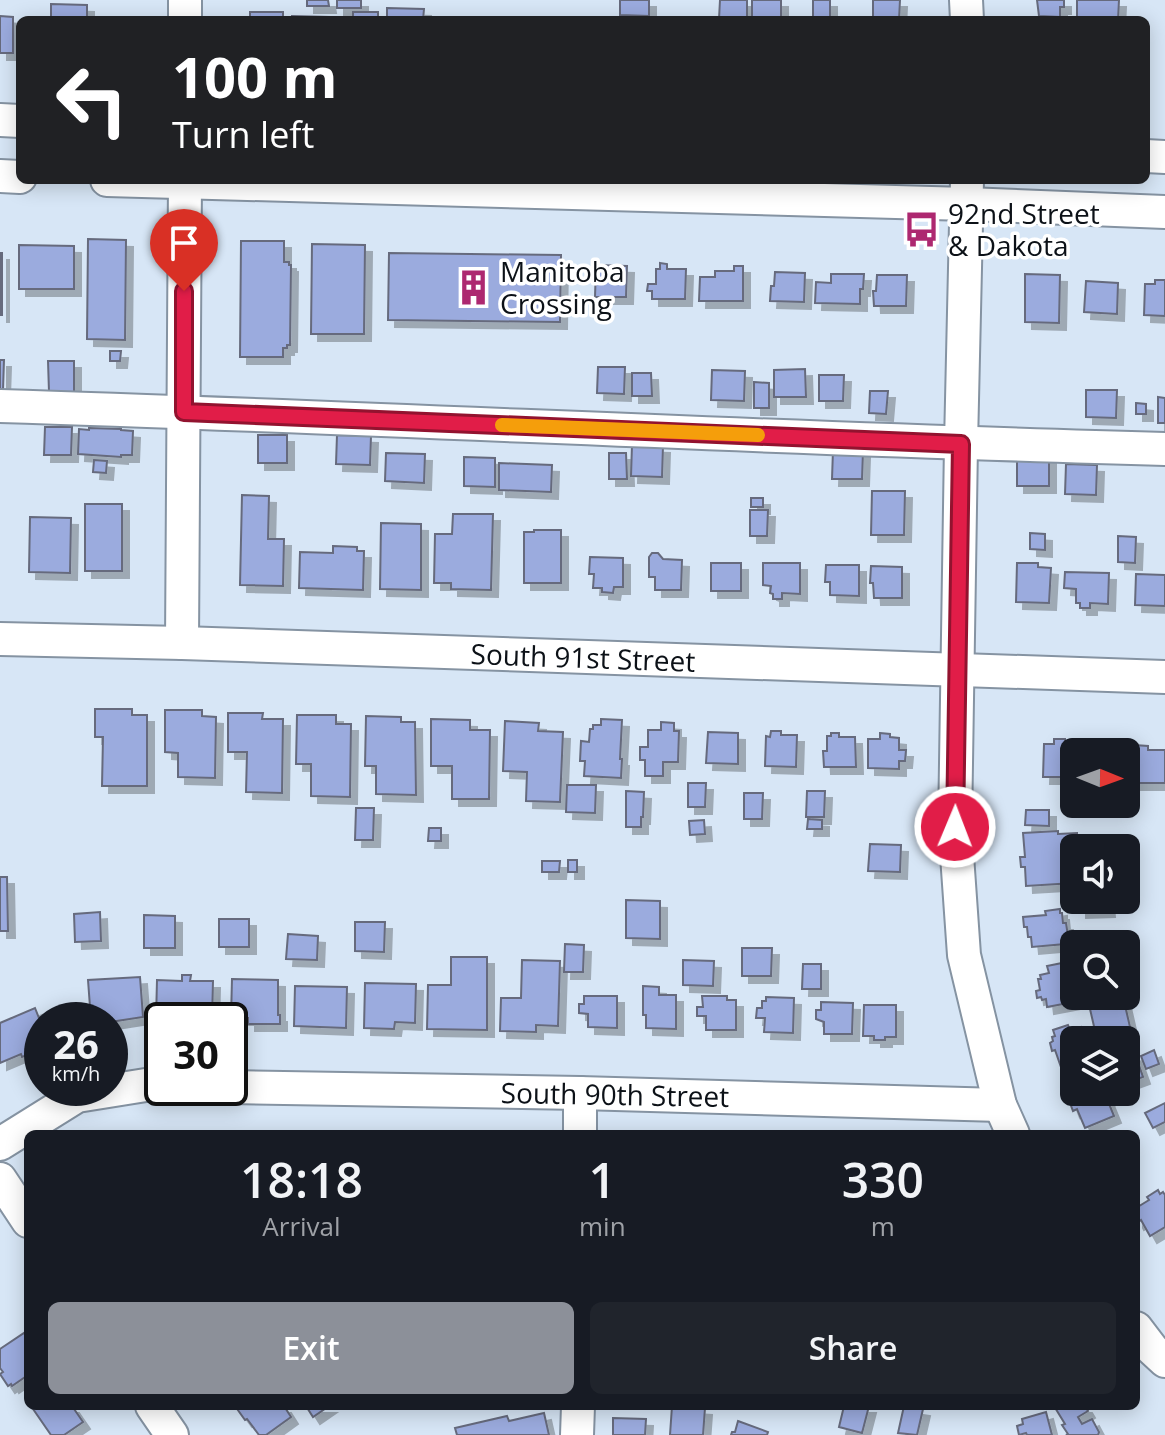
<!DOCTYPE html>
<style>
:root{--surface:#171b24;--page:#20242c;--text:#f1f3f6;--muted:#9ea1a6;--accent:#8c9099}
body{margin:0;font-family:"Open Sans",sans-serif;background:var(--page);color:var(--text);height:100vh;display:flex;flex-direction:column;font-size:30px;white-space:nowrap}
*{box-sizing:border-box;margin:0}
p{font-size:26px;color:var(--muted)}
.icon{flex:none;width:44px;height:44px;fill:none;stroke:currentColor;stroke-width:2;stroke-linecap:round;stroke-linejoin:round}
.map{position:relative;flex:1;overflow:hidden}
.panel{position:absolute;left:24px;top:1130px;width:1116px;height:280px;display:flex;flex-direction:column;background:var(--surface);border-radius:12px;box-shadow:0 4px 20px #0003}
.panel>*{flex:none}
.hud{position:absolute;left:16px;top:16px;width:1134px;height:168px;border-radius:12px;box-shadow:0 4px 20px #0003;background:#202124;color:#fff;overflow:hidden}
.needle{width:52px;rotate:91deg}
.buttons{position:absolute;left:1060px;top:738px;display:grid;gap:16px}
.buttons a{display:grid;place-items:center;width:80px;height:80px;border-radius:12px;background:var(--surface);box-shadow:0 4px 20px #0003;font-size:40px}
.speed{position:absolute;left:24px;top:1002px;display:flex;gap:16px;font-size:40px;font-weight:700;text-align:center}
.speed>*{display:grid;place-content:center;width:104px;height:104px;border-radius:50%;background:var(--surface);box-shadow:0 4px 20px #0003;line-height:1}
.speed small{font-size:20px;font-weight:400}
.speed .limit{border:4px solid #111;border-radius:12px;background:#fff;color:#111}
.pin{position:absolute;display:grid;place-items:center;width:68px;height:68px;color:#fff;margin:-82px -34px;border-radius:50% 50% 50% 0;rotate:-45deg;box-shadow:0 0 8px #0007}
.pin .icon{rotate:45deg}
.me{position:absolute;width:88px;margin:-44px;rotate:1deg;stroke-linejoin:round;filter:drop-shadow(0 0 6px #0008)}
.turn{display:flex;align-items:center;gap:28px;height:168px;padding:0 24px;font-size:36px}
.turn .icon{width:104px;height:104px;stroke-width:2.5}
.turn b{display:block;font-size:56px;line-height:68px}
.eta{display:flex;justify-content:space-evenly;align-items:center;height:136px;text-align:center}
.eta b{font-size:48px;font-weight:600;line-height:56px}
.action{display:flex;gap:16px;margin-top:auto;padding:16px 24px}
.action a{flex:1;height:92px;border-radius:12px;background:var(--accent);color:#fff;font-size:32px;font-weight:600;line-height:92px;text-align:center}
.action a+a{background:var(--page);color:var(--text)}
.map>svg:first-child{display:block}
.building{fill:#9babde;stroke:#666b7d;stroke-width:2;filter:url(#shadow)}
.lines{fill:none;stroke-linecap:round;stroke-linejoin:round}
.minor-casing{stroke:#8593a2;stroke-width:36}
.minor{stroke:#fff;stroke-width:32}
.route-casing{stroke:#92132f;stroke-width:20}
.route{stroke:#e11d48;stroke-width:14}
.slow{stroke:#f59e0b;stroke-width:14}
.labels{text-anchor:middle;dominant-baseline:central;stroke-width:7;stroke-linejoin:round;paint-order:stroke}
.poi-label{font-size:28px;fill:#0c1117;stroke:#fff;text-anchor:start}
.street-label{font-size:28px;fill:#0c1117;stroke:#fff}
</style>
<div class="map">
<svg width="1165" height="1435" viewBox="0 0 1165 1435">
<defs>
<filter id="shadow"><feDropShadow dx="7" dy="7" stdDeviation="0" flood-color="#0004"/></filter>
</defs>
<rect width="100%" height="100%" fill="#d7e6f6"/>
<g class="building">
<path d="M307,0H328L329,6H307Z"/>
<rect x="337" y="0" width="24" height="8"/>
<path d="M620,0H649V16L620,15Z"/>
<path d="M720,0H747V19H719Z"/>
<rect x="752" y="0" width="29" height="20"/>
<rect x="813" y="0" width="17" height="20"/>
<path d="M873,0H900L899,20H873Z"/>
<path d="M1037,0H1064V7H1060V17L1039,16Z"/>
<path d="M1077,0H1119L1118,20H1077Z"/>
<path d="M51,4L87,5V20H51Z"/>
<path d="M387,8L424,9L423,20H387Z"/>
<rect x="250" y="12" width="33" height="8"/>
<rect x="353" y="12" width="25" height="8"/>
<path d="M0,16L13,17V53H0Z"/>
<path d="M292,16L330,17V20H292Z"/>
<path d="M88,239L126,240L125,340L87,339Z"/>
<path d="M241,241H284V262H289V265H291L290,345H287V348H283V357H240Z"/>
<path d="M312,244L365,245L364,334H311Z"/>
<path d="M19,245L74,246V289H19Z"/>
<rect x="0" y="253" width="2" height="62"/>
<path d="M389,253L561,255L560,322L388,320Z"/>
<path d="M660,263L667,264V269H686L685,299H652V291H647L648,284H656V269H660Z"/>
<path d="M596,265L627,266L626,297H595Z"/>
<path d="M734,266H743V301H699L700,277H715V271H734Z"/>
<path d="M775,272L805,273L804,302L770,301L771,286H774Z"/>
<path d="M831,274H864L863,289H860V304L815,303L816,282L831,283Z"/>
<path d="M1025,274L1060,275L1059,323L1025,322Z"/>
<path d="M877,275H907L906,306H874L873,291H876Z"/>
<path d="M1155,280H1165V316L1144,315L1145,284H1155Z"/>
<path d="M1086,281L1118,283L1117,314L1084,312Z"/>
<path d="M110,351H121L120,361H110Z"/>
<path d="M0,360H4L3,390H0Z"/>
<path d="M48,361H74V392H49Z"/>
<path d="M598,367H625L624,394L597,393Z"/>
<path d="M805,369L806,397H774V370Z"/>
<path d="M712,370L745,371L744,401L711,400Z"/>
<path d="M632,373H651L652,396H632Z"/>
<path d="M819,375H844L843,401H819Z"/>
<path d="M754,382L769,383V408H754Z"/>
<path d="M1086,390H1117L1116,418L1086,417Z"/>
<path d="M870,391H888L886,414L869,413Z"/>
<path d="M1158,397L1165,398V423H1158Z"/>
<path d="M1136,403L1146,404V414H1136Z"/>
<path d="M45,427H72L71,455H44Z"/>
<path d="M89,428L121,429V430L133,431L132,455H121V457L78,454L79,429L89,430Z"/>
<rect x="258" y="435" width="29" height="28"/>
<path d="M337,435L371,436L370,465L336,464Z"/>
<path d="M632,445L663,446L662,477L631,476Z"/>
<path d="M833,450L863,451L862,479H832Z"/>
<path d="M386,453L425,454L424,483L385,481Z"/>
<path d="M609,453H626L627,479H609Z"/>
<path d="M464,457L495,458V487L464,486Z"/>
<rect x="1017" y="457" width="32" height="29"/>
<path d="M94,460L107,461L106,473L93,472Z"/>
<path d="M499,463L552,465L551,492L499,490Z"/>
<path d="M1066,464L1097,465L1096,495L1065,494Z"/>
<path d="M872,491H905L904,535H871Z"/>
<path d="M242,495L269,496L268,539H284L283,586L240,585Z"/>
<rect x="751" y="498" width="12" height="9"/>
<rect x="85" y="504" width="37" height="67"/>
<path d="M750,510H768L767,536H750Z"/>
<path d="M453,514H493L491,590L451,589V583H434L435,534H452Z"/>
<path d="M30,517L71,518L70,573L29,572Z"/>
<path d="M381,523L421,524V590L380,589Z"/>
<path d="M534,530H561V583H524V532H534Z"/>
<path d="M1030,533L1045,534V550L1030,549Z"/>
<path d="M1118,536L1136,537L1135,563L1118,562Z"/>
<path d="M333,546L357,547V551H364L363,590L299,588L300,552L333,553Z"/>
<path d="M652,553H658L663,559L682,560L681,590H655V577H649V557Z"/>
<path d="M590,557L623,558V587H614L613,593L602,592V588H593L594,574H589Z"/>
<rect x="711" y="563" width="30" height="28"/>
<path d="M763,563H800V594L782,593V599H773V594L770,593L771,586L763,585Z"/>
<path d="M1017,563H1038V567L1051,568L1049,603L1016,602Z"/>
<path d="M826,565H859V596L830,595V582H825Z"/>
<path d="M871,566L902,567V598H874L873,583H870Z"/>
<path d="M1065,572L1109,573L1108,604L1090,603V608H1080V603H1076V589L1064,588Z"/>
<path d="M1136,574L1165,575V606L1135,605Z"/>
<path d="M95,709H132V715H147V786H102L103,737H95Z"/>
<path d="M165,710H202V716L216,717L215,778L178,777V753L165,752Z"/>
<path d="M228,713H263L262,719H283L282,793L246,792L247,752H228Z"/>
<path d="M297,715H336V724H351L350,797L311,796V764H296Z"/>
<path d="M366,716L401,717V722H415L416,795L376,794V766H365Z"/>
<path d="M431,719L470,720V730H490L489,799H452V766H431Z"/>
<path d="M601,719L622,720L620,759H622L621,778L584,776L585,761H580L581,741L589,742L590,729H593V725H601Z"/>
<path d="M505,721L539,723L538,731L563,732L560,802L526,801L527,772L503,771Z"/>
<path d="M661,722L674,723V731H679L678,762H663V776H645V760H640V747H648V730H661Z"/>
<path d="M771,731H781V735H797L796,767L765,766L766,736L770,737Z"/>
<path d="M708,732L738,733V764L706,763Z"/>
<path d="M831,733H839V737H855L856,767H824L823,751H827V736H831Z"/>
<path d="M880,733L890,734V737L899,738V750H906L905,761H899V769L868,768V739H880Z"/>
<path d="M1054,739H1065V745H1077V752H1074V777H1043L1044,744H1054Z"/>
<path d="M1134,745L1148,746V750H1165V783H1132V777H1126V759H1131Z"/>
<path d="M688,783H706L705,807H688Z"/>
<path d="M567,785H596L595,813L566,812Z"/>
<path d="M626,791L644,792L643,817H641V827H626Z"/>
<path d="M807,791H825L824,817H806Z"/>
<path d="M744,793H763L762,819H744Z"/>
<path d="M356,808H374L373,840H355Z"/>
<path d="M1026,810H1049V826L1025,825Z"/>
<path d="M808,819L822,820V829H807Z"/>
<path d="M704,820L705,834L690,835L689,821Z"/>
<path d="M429,828H441V841H428Z"/>
<path d="M1058,831V834L1077,833V848H1074V883L1026,886L1025,867H1021L1020,857H1025L1023,833Z"/>
<path d="M870,844L901,845L900,872L868,871Z"/>
<rect x="568" y="860" width="9" height="12"/>
<path d="M542,861H560L559,872H542Z"/>
<path d="M0,877H7L8,931H0Z"/>
<path d="M626,900L660,901V939L626,938Z"/>
<path d="M1079,900H1107L1108,910L1079,911Z"/>
<path d="M1060,909V913H1062L1063,923H1066L1068,936L1064,937L1065,944L1032,947L1031,937H1028L1027,927H1024L1023,917L1046,915L1045,911Z"/>
<path d="M100,912L101,941L75,942L74,914Z"/>
<path d="M144,915L175,916V948H144Z"/>
<rect x="219" y="919" width="30" height="28"/>
<path d="M355,922H385L384,952L355,951Z"/>
<path d="M288,934L318,936L317,960L286,959Z"/>
<path d="M565,944L584,945L583,972H564Z"/>
<path d="M742,948H772L771,976H742Z"/>
<path d="M451,957H487V1030L427,1029L428,985H451Z"/>
<path d="M522,960L560,961L558,1026L536,1025V1032L500,1031L501,998H521Z"/>
<path d="M683,960L714,961L713,986L683,985Z"/>
<path d="M1062,963L1063,970L1072,968L1074,996H1078L1079,1001L1047,1007L1046,999L1042,1000L1041,997L1037,998L1036,991L1040,990L1038,979H1041L1040,975L1049,973L1047,966Z"/>
<path d="M803,964H821V989H802Z"/>
<path d="M182,975H191L190,981H213L212,1020H156L157,980L182,981Z"/>
<path d="M140,977L143,1017L110,1022V1020H91L88,980Z"/>
<path d="M232,979L278,980V1015H280V1024H248V1018H231Z"/>
<path d="M365,983L416,984L415,1023L395,1022L394,1029L364,1028Z"/>
<path d="M295,986L347,987L346,1028L294,1026Z"/>
<path d="M643,986L659,987V995H676V1029L646,1028V1015H643Z"/>
<path d="M584,996H617V1028L588,1027V1014L579,1013V1004H584Z"/>
<path d="M702,996H727V1000H736V1030H706V1016H697V1007H703Z"/>
<path d="M766,997L794,998L793,1033L764,1032L765,1018H756L757,1008H762V1001H766Z"/>
<path d="M1124,1001L1130,1027L1096,1035L1090,1009Z"/>
<path d="M821,1002L853,1003L852,1034H824V1022L816,1019V1010H821Z"/>
<path d="M864,1005H896V1037H885V1040H874V1036H863Z"/>
<path d="M35,1008L39,1018L62,1009L66,1020H42V1049L22,1057L21,1054L0,1063V1023Z"/>
<path d="M1068,1025L1070,1030L1081,1027L1085,1040H1074V1067L1062,1070L1055,1050L1052,1051L1050,1043L1053,1041L1052,1037L1055,1036L1053,1030Z"/>
<path d="M1154,1050L1159,1064L1146,1069L1141,1056Z"/>
<path d="M1135,1054L1143,1077L1126,1083V1057Z"/>
<path d="M1084,1092H1107L1109,1098L1107,1099L1114,1116L1085,1128L1077,1109L1073,1111L1070,1103L1073,1101L1072,1097Z"/>
<path d="M1165,1103V1122L1153,1128L1145,1113Z"/>
<path d="M1158,1190L1160,1194L1163,1192L1165,1195V1227L1150,1236L1141,1220L1137,1223L1136,1221V1208L1149,1200L1147,1197Z"/>
<path d="M24,1333L28,1339V1375L12,1386L11,1384L8,1386L0,1374L3,1372L0,1368V1349Z"/>
<path d="M31,1406H72L83,1422L64,1435H51Z"/>
<path d="M235,1406H284L291,1417L266,1435H259L247,1419L245,1420Z"/>
<path d="M306,1406H329L313,1417Z"/>
<path d="M672,1406L705,1408L703,1435H670Z"/>
<path d="M844,1406H869L862,1433L839,1427Z"/>
<path d="M904,1406L923,1409L917,1435L898,1433Z"/>
<path d="M1054,1406H1085L1088,1411L1078,1417L1082,1424L1092,1419L1099,1432L1098,1435H1066L1068,1434L1062,1425L1065,1424Z"/>
<path d="M1046,1412L1052,1435H1027L1026,1433L1019,1435L1017,1426L1023,1424L1022,1419Z"/>
<path d="M544,1413L549,1435H457L455,1428L507,1416L509,1421Z"/>
<path d="M613,1418L646,1419L645,1435H613Z"/>
<path d="M738,1421L768,1432L767,1435H731L732,1432H735Z"/>
</g>
<g class="lines">
<defs>
<g id="minor">
<path d="M966,0L967,20"/>
<path d="M185,20V0"/>
<path d="M0,120L20,121"/>
<path d="M1146,156L1165,157"/>
<path d="M0,176L20,177"/>
<path d="M107,180L967,204L1165,212"/>
<path d="M967,180L961,444L955,827L964,955L1000,1105L1013,1134"/>
<path d="M0,406C388,418 777,439 1165,449"/>
<path d="M0,639L182,643L1165,677"/>
<path d="M182,643L185,180"/>
<path d="M230,1087L580,1093L1000,1105"/>
<path d="M580,1134V1093"/>
<path d="M0,1144L77,1096L152,1084L162,1085"/>
<path d="M0,1179L28,1221"/>
<path d="M1136,1328L1152,1349L1165,1361"/>
<path d="M152,1406L172,1435"/>
<path d="M577,1435L578,1406"/>
</g>
</defs>
<use href="#minor" class="minor-casing"/>
<use href="#minor" class="minor"/>
</g>
<g class="lines">
<defs>
<path id="route" d="M184,291V412L961,444L955,827"/>
</defs>
<use href="#route" class="route-casing"/>
<use href="#route" class="route"/>
<path class="slow" d="M502,425L758,435"/>
</g>
<defs>
<symbol id="bus-bare" viewBox="-9 -9 18 18"><path d="M-5-6H5V4H4V6H2V4H-2V6H-4V4H-5ZM-3.5-4V0h7V-4ZM-3.5 1.2v1.5H-2V1.2ZM2 1.2v1.5H3.5V1.2Z" fill="#ad2870" stroke="#fff" stroke-width="2.5" paint-order="stroke"/></symbol>
<symbol id="building-bare" viewBox="-9 -9 18 18"><path d="M-4-6H4V6H1V3H-1V6H-4ZM-2.5-4.3h1.7v1.8h-1.7ZM.8-4.3h1.7v1.8H.8ZM-2.5-1h1.7V.8h-1.7ZM.8-1h1.7V.8H.8Z" fill="#ad2870" stroke="#fff" stroke-width="2.5" paint-order="stroke"/></symbol>
</defs>
<g fill-rule="evenodd">
<use href="#bus-bare" x="896" y="204" width="51" height="51"/>
<use href="#building-bare" x="448" y="262" width="51" height="51"/>
</g>
<g class="labels">
<g class="poi-label">
<text x="948" y="213">92nd Street<tspan x="948" dy="32">&amp; Dakota</tspan></text>
<text x="500" y="271">Manitoba<tspan x="500" dy="32">Crossing</tspan></text>
</g>
<g class="street-label">
<text transform="translate(583 657) rotate(2)">South 91st Street</text>
<text transform="translate(615 1094) rotate(1)">South 90th Street</text>
</g>
</g>
</svg>
<div class="buttons">
<a><svg class="needle" viewBox="-14 -14 28 28"><path d="M0-13l5 13h-10z" fill="#e53935"/><path d="M0 13l5-13h-10z" fill="#9ea1a6"/></svg></a>
<a><svg class="icon" aria-label="sound" viewBox="0 0 24 24"><path d="M4 9h4l5-4v14l-5-4H4zM17 9q2 3 0 6"/></svg></a>
<a><svg class="icon" aria-label="search" viewBox="0 0 24 24"><circle cx="10" cy="10" r="6"/><path d="M15 15l6 6"/></svg></a>
<a><svg class="icon" aria-label="layers" viewBox="0 0 24 24"><path d="M12 4l9 5-9 5-9-5zM3 14l9 5 9-5"/></svg></a>
</div>
<div class="speed"><div>26<small>km/h</small></div><div class="limit">30</div></div>
<div class="pin" style="left:184px;top:291px;background:#d93025"><svg class="icon" aria-label="arrive" viewBox="0 0 24 24"><path d="M6 21V4h12l-3 4 3 4H6"/></svg></div>
<svg class="me" style="left:955px;top:827px" viewBox="-20 -20 40 40"><circle r="17" fill="#e11d48" stroke="#fff" stroke-width="3"/><path d="M0-11L8 9 0 5-8 9z" fill="#fff"/></svg>
<div class="hud">
<div class="turn"><svg class="icon" aria-label="left" viewBox="0 0 24 24"><path d="M17 20v-9H6M10 6l-5 5 5 5"/></svg><div><b>100 m</b>Turn left</div></div>
</div>
<section class="panel">
<div class="eta">
<div><b>18:18</b><p>Arrival</p></div>
<div><b>1</b><p>min</p></div>
<div><b>330</b><p>m</p></div>
</div>
<div class="action"><a>Exit</a><a>Share</a></div>
</section>
</div>
